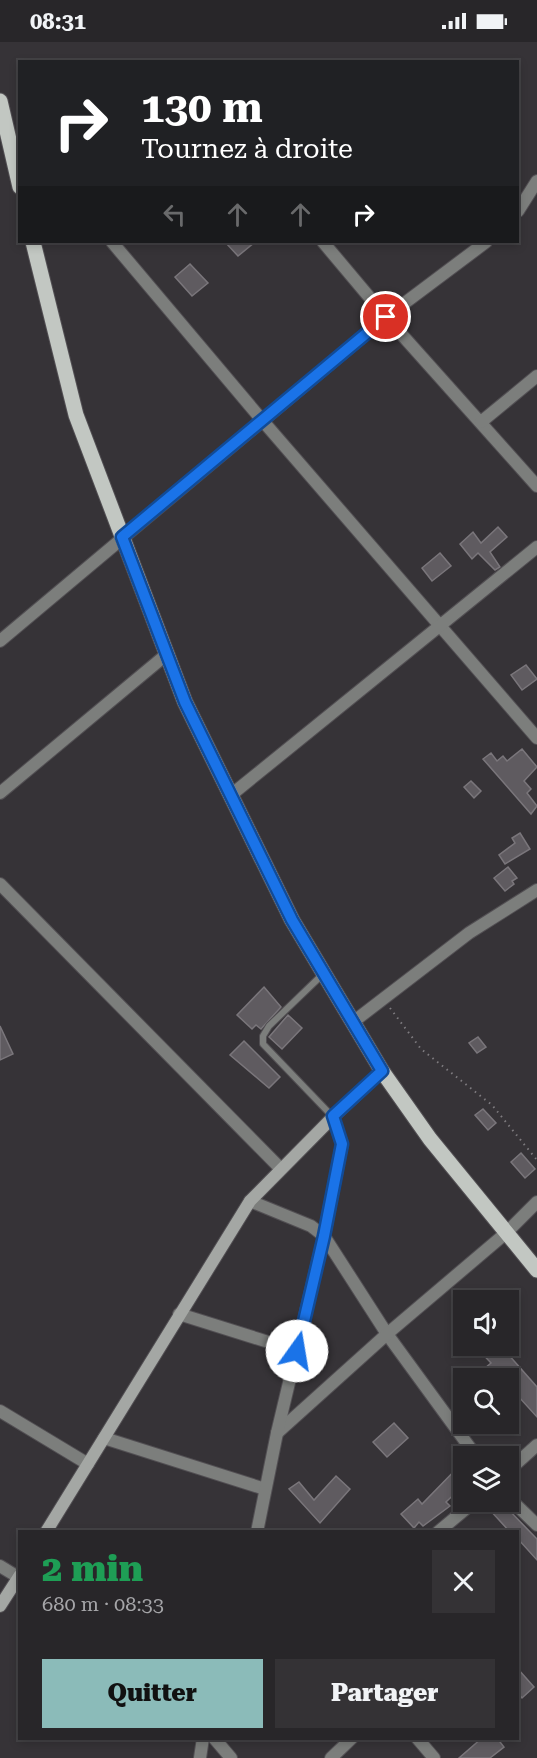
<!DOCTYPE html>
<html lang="fr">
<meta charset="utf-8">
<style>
:root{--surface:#282629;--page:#343235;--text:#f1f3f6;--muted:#a5a5a8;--line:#444346;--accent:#8bbbb9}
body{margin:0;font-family:"Roboto Serif",serif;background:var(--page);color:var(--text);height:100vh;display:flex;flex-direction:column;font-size:22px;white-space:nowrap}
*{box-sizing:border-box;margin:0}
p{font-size:20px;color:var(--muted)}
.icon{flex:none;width:33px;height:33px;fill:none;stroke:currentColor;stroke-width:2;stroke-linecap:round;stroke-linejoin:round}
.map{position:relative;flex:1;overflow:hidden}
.side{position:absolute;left:18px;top:1488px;width:501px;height:210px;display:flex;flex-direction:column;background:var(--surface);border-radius:0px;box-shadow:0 3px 9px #0003,0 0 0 2px var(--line)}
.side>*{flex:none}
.guide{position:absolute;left:18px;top:18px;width:501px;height:183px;border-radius:0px;box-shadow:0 3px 9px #0003,0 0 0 2px var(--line);background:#202124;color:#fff;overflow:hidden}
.fabs{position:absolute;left:453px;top:1248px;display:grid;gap:12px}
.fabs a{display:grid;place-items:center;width:66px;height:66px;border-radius:0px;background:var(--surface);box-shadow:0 3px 9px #0003,0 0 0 2px var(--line);font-size:30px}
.pin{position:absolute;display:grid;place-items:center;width:51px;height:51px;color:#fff;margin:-26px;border:3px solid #fff;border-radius:50%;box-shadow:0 2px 6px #0007}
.me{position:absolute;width:66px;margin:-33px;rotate:13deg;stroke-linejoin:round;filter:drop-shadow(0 0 4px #0008)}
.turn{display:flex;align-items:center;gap:21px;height:126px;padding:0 24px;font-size:27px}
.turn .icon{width:78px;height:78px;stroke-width:2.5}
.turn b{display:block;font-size:42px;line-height:51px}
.lanes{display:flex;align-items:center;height:57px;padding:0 24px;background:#0003;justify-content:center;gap:30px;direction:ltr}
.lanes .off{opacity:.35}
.round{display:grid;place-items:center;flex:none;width:63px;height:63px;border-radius:0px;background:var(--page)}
.headline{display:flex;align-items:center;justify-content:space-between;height:102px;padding:0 24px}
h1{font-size:36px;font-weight:800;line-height:45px;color:#1e9e55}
.primary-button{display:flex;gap:12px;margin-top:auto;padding:12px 24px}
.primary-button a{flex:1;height:69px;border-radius:0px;background:var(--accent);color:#111;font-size:24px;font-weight:800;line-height:69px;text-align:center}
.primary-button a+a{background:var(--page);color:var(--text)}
.status{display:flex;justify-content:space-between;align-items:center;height:42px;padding:0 30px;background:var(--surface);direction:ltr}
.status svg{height:16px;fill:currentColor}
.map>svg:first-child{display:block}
.building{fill:#5f5b60;stroke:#7a767b;stroke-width:1.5}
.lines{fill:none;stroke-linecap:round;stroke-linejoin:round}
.lane-casing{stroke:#524f53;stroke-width:8}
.street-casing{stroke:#524f53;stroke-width:14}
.secondary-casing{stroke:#524f53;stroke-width:14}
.primary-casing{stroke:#524f53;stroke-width:17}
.path{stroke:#7e7b7f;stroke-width:2;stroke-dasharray:1.5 4.5;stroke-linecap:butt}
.lane{stroke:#7c7e7c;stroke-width:6}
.street{stroke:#7c7e7c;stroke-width:12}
.secondary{stroke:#a4a7a4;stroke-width:12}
.primary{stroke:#c2c7c2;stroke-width:15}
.route-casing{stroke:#114b97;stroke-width:15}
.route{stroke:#1a73e8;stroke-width:10}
</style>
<div class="status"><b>08:31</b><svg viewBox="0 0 49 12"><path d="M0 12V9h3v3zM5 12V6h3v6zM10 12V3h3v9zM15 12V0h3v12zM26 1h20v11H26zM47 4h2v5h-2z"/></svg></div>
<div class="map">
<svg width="537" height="1716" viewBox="0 0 537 1716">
<rect width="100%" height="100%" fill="#363337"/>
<g class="building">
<path d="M225,200H255L238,214Z"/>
<path d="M190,222L208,241L192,254L175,235Z"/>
<path d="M498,485L507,495L490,510L500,525L495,528L478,511L472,517L460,502L473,490L481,501Z"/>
<path d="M440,511L451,524L432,539L422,526Z"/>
<path d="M526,623L537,637L522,648L511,633Z"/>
<path d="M522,707L537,725L524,739L531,747L527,751L537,764L531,772L483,717L491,711L497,719L503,714L507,719Z"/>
<path d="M471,739L481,749L474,756L464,745Z"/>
<path d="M520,791L530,807L505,822L499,813L515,801L512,796Z"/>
<path d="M508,825L517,836L512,839L514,842L505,849L494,836Z"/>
<path d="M264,945L281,965L261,987L256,983L252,987L237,973Z"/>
<path d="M288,973L302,986L282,1007L269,995Z"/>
<path d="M0,984L13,1012L0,1018Z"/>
<path d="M478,995L486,1005L477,1011L469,1001Z"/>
<path d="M244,999L280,1035L269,1046L230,1013Z"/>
<path d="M483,1067L496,1081L488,1088L475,1073Z"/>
<path d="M521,1111L535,1127L525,1136L511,1120Z"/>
<path d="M475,1304H516L507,1311L537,1345V1375L508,1343V1336H503L499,1332L494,1336H483L479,1331L491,1321Z"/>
<path d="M394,1381L408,1396L387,1415L373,1400Z"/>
<path d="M464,1419V1443L446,1460L450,1464L423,1484L419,1480L414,1486L401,1472L418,1457L422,1462Z"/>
<path d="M336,1434L350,1447L320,1481L289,1447L299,1440L314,1458Z"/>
<path d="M497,1460H501L537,1497V1518L518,1497V1490H510L489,1467Z"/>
<path d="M518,1627L534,1645L522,1656L518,1651Z"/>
<path d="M482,1696H497L504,1705L490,1716H459Z"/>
</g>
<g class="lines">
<defs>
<path id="lane" d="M323,932L269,984L263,994V1002L333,1075"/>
<g id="street">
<path d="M518,169L537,139"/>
<path d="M112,200L262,378L537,696"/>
<path d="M323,200L386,275L537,444"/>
<path d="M481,380L537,334"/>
<path d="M0,599L386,275L486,200"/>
<path d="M0,751L167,612"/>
<path d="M231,753L537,505"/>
<path d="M0,842L280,1126"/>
<path d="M353,980L469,891L537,848"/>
<path d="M250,1159L311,1184L324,1194L387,1292L476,1414"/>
<path d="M179,1272L297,1309"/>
<path d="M0,1369L88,1422"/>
<path d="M277,1391L387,1292L506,1191L537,1160"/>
<path d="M104,1396L265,1447"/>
<path d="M508,1429L537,1403"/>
<path d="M508,1455L537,1483"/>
<path d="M257,1490L277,1391L324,1194L342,1102L333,1075"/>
<path d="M438,1490L474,1460"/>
<path d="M0,1524L18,1535"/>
<path d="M214,1696L231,1716"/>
<path d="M417,1696L434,1716"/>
<path d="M200,1716L203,1696"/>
<path d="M331,1716L352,1696"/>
</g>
<g id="secondary">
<path d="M46,1490L250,1159L333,1075L382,1029"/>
<path d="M0,1564L20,1533"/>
</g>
<g id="primary">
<path d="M0,59L20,145"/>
<path d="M33,200L76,373L185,660L292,878L382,1029L430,1097L537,1228"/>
</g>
</defs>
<use href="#lane" class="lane-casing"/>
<use href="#street" class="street-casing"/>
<use href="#secondary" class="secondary-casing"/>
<use href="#primary" class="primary-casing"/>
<path class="path" d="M390,966L421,1007L492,1063L537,1118"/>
<use href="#lane" class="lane"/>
<use href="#street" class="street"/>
<use href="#secondary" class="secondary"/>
<use href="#primary" class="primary"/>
</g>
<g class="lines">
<defs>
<path id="route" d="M297,1309L324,1194L342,1102L333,1074L382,1029L292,878L185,660L122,495L386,275"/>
</defs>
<use href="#route" class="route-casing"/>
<use href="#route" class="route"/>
</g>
</svg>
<div class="fabs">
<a><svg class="icon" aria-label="sound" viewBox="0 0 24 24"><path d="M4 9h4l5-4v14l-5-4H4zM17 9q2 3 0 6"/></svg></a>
<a><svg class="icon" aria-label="search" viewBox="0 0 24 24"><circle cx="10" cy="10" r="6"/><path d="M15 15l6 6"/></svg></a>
<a><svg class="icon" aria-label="layers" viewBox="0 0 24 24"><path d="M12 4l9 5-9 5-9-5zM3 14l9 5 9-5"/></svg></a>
</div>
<div class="pin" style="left:386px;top:275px;background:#d93025"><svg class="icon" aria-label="arrive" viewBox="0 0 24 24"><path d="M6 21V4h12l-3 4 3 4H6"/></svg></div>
<svg class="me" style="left:297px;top:1309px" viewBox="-20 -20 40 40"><circle r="19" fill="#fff"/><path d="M0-13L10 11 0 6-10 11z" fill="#1a73e8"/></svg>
<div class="guide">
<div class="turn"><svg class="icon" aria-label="right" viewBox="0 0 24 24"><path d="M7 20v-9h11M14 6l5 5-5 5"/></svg><div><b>130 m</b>Tournez à droite</div></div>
<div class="lanes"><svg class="icon off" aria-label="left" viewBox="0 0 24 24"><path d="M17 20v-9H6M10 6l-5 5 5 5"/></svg><svg class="icon off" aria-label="ahead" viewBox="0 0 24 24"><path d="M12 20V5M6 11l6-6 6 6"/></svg><svg class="icon off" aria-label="ahead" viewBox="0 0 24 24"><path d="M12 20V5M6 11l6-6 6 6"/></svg><svg class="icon" aria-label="right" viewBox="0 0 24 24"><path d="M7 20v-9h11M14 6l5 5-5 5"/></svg></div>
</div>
<section class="side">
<div class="headline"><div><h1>2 min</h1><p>680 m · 08:33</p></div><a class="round"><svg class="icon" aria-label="close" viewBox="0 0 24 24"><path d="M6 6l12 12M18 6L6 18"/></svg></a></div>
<div class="primary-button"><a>Quitter</a><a>Partager</a></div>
</section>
</div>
